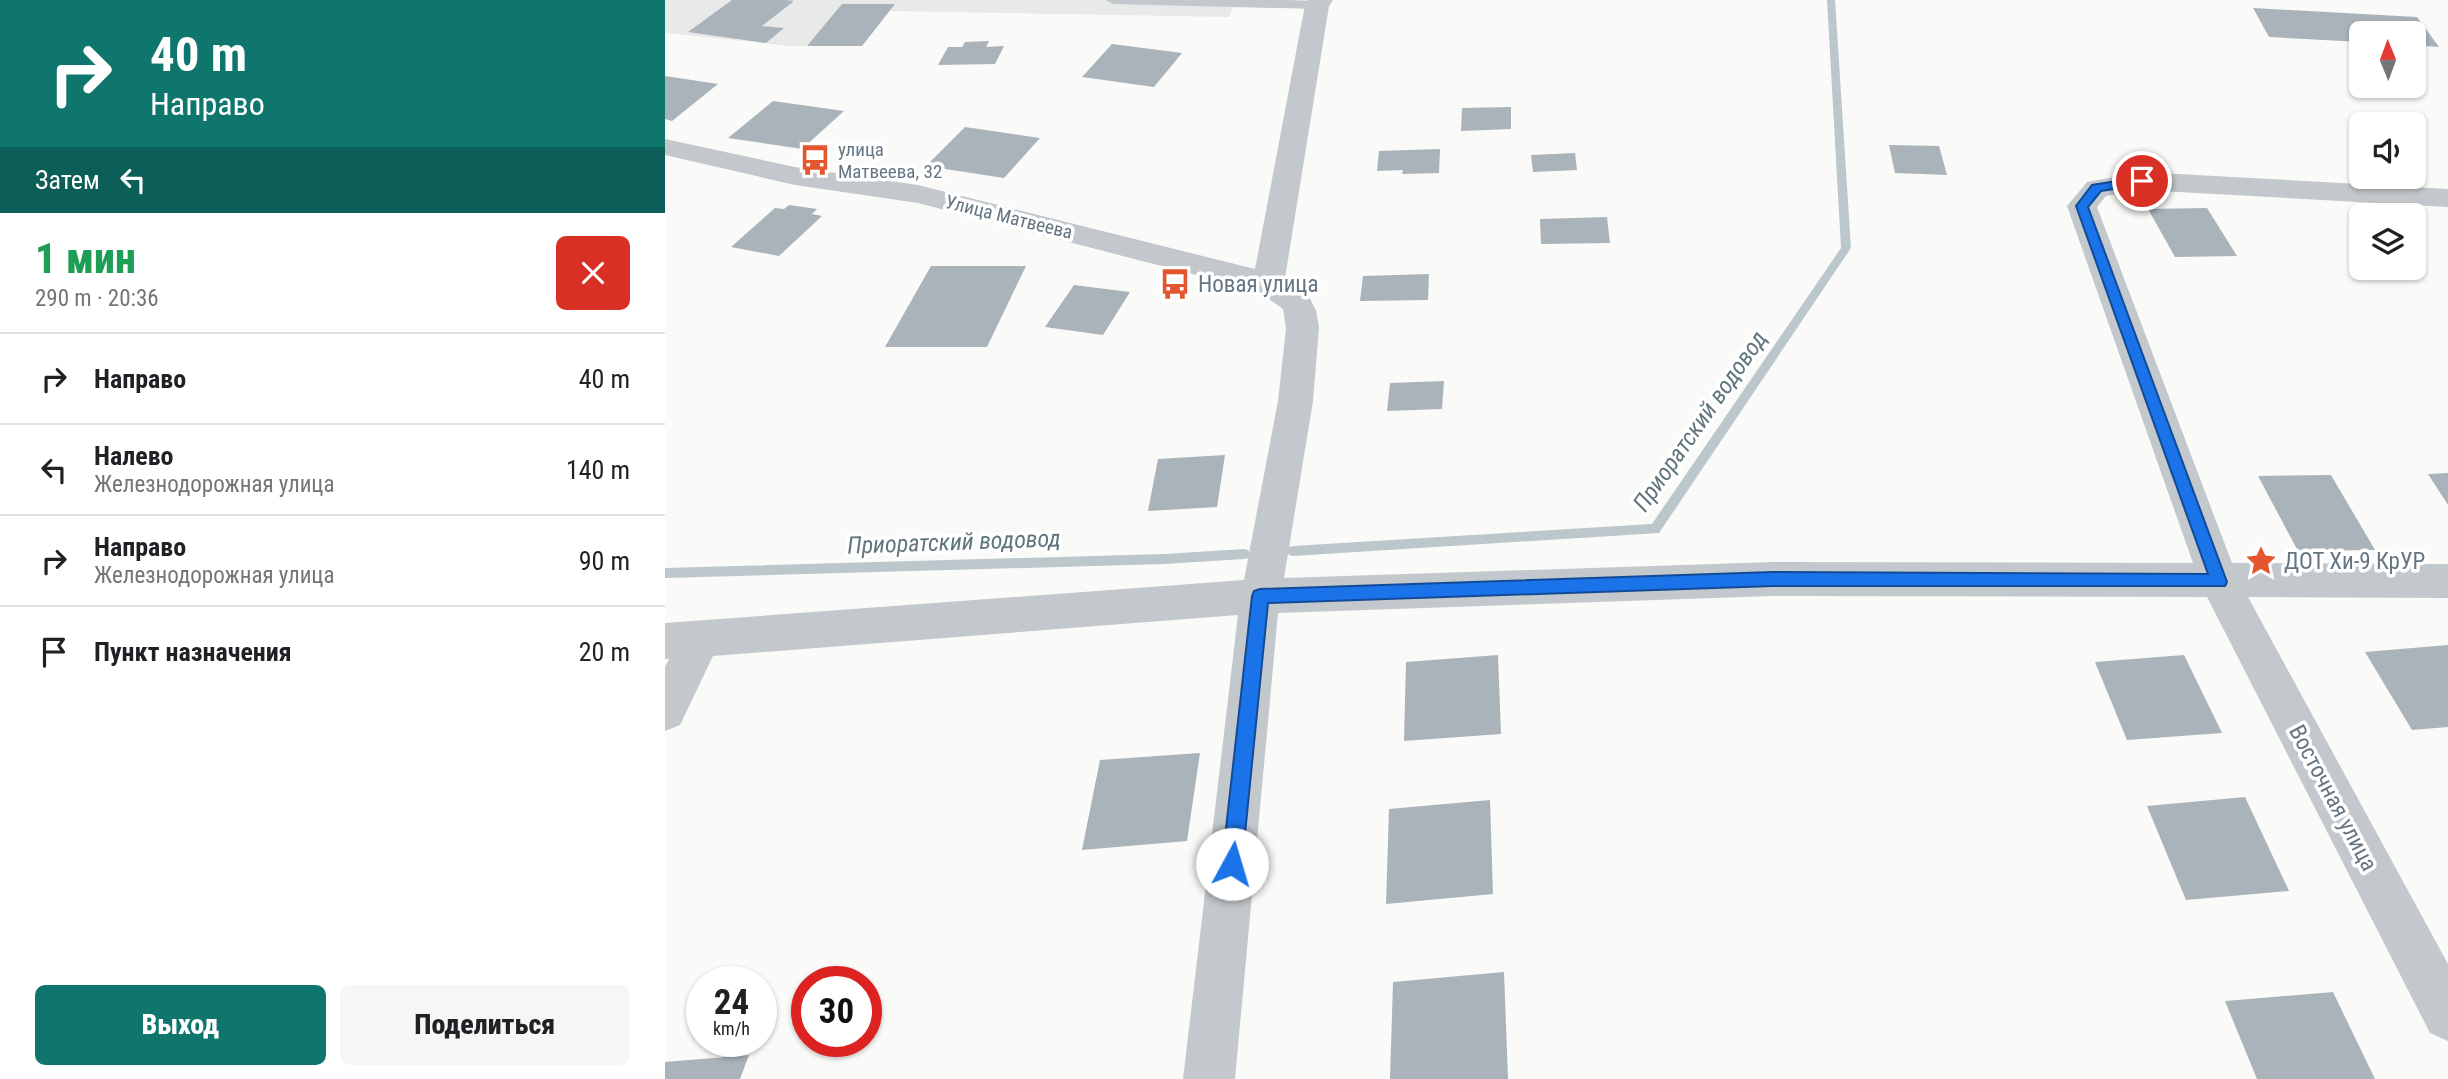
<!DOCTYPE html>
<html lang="ru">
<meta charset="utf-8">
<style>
:root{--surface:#fff;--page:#f6f6f6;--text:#202124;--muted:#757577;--line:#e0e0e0;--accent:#0f766e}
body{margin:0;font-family:"Roboto Condensed",sans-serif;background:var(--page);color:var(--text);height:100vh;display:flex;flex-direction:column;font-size:26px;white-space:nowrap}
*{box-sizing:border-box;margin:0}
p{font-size:23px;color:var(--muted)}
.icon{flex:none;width:38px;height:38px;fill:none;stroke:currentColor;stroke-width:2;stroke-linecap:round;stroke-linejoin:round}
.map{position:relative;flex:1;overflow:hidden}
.side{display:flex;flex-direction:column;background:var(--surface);width:665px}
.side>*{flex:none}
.top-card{background:#0f766e;color:#fff;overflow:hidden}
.needle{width:46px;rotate:359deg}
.fabs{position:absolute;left:1684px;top:21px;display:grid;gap:14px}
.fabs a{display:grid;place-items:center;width:77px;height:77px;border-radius:10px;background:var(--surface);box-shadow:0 2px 5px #0004;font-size:35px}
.speed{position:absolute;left:21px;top:966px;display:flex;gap:14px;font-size:35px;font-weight:700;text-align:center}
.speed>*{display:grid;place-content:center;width:91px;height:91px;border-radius:50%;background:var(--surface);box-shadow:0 2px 5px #0004;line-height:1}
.speed small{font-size:18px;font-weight:400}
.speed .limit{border:10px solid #d22;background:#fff;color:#111}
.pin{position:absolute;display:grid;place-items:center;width:60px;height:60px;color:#fff;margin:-30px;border:4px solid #fff;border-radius:50%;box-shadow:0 2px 7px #0007}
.me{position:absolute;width:77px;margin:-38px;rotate:6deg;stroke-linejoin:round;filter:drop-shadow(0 0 5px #0008)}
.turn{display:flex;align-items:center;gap:24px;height:147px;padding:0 35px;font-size:32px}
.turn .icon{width:91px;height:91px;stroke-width:2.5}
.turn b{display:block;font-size:49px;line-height:60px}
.then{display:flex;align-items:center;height:66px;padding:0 35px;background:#0003;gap:14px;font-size:26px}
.round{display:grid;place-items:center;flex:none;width:74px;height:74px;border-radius:10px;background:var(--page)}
.headline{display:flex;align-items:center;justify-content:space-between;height:119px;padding:0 35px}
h1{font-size:42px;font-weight:800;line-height:52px;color:#1e9e55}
.button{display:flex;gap:14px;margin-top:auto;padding:14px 35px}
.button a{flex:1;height:80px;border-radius:10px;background:var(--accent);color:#fff;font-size:28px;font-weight:800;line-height:80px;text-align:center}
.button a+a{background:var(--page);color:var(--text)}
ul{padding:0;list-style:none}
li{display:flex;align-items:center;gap:21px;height:91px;padding:0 35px;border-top:2px solid var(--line)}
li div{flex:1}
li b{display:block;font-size:26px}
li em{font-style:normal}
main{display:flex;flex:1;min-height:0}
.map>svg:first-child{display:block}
.built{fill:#e8e9e9}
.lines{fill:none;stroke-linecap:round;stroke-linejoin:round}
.stream{fill:#bbc7cb;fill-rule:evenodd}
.building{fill:#aab3b9}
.lane{fill:#c3c8cc;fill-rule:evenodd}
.street{fill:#c3c8cc;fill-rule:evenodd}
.route{fill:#1a73e8;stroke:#114b97;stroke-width:2}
.labels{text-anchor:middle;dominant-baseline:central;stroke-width:7;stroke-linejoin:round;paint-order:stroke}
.far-poi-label{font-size:19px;fill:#657683;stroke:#fff;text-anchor:start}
.far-street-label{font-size:19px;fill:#657683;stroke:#fff}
.poi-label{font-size:23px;fill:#657683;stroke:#fff;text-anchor:start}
.street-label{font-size:23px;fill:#657683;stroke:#fff}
.water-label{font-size:24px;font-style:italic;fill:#60757c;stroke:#fff}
</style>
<main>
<section class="side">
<div class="top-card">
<div class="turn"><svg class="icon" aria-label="right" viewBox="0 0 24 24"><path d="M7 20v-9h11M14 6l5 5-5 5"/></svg><div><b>40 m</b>Направо</div></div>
<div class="then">Затем<svg class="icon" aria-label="left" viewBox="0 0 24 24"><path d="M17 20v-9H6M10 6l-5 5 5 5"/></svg></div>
</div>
<div class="headline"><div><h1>1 мин</h1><p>290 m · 20:36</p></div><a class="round" style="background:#d93025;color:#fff"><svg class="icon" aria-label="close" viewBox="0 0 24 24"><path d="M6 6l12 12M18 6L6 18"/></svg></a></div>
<ul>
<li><svg class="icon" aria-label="right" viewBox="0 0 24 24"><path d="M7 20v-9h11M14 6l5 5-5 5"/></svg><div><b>Направо</b></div><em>40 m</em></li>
<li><svg class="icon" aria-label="left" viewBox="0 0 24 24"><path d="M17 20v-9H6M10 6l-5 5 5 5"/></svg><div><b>Налево</b><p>Железнодорожная улица</p></div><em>140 m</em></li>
<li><svg class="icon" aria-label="right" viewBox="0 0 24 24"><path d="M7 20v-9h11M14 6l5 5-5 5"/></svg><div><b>Направо</b><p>Железнодорожная улица</p></div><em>90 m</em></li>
<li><svg class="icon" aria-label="arrive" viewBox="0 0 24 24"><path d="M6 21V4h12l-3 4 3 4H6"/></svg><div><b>Пункт назначения</b></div><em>20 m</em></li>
</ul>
<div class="button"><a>Выход</a><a>Поделиться</a></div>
</section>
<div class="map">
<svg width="1783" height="1079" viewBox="0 0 1783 1079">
<rect width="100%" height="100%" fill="#fafaf8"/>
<path class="built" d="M0,0H571L564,17L224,11L197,46H125L0,33Z"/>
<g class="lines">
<g class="stream">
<path d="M1162,0H1170L1186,248L994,533L628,556L624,555L622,551L624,547L628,546L987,524L1176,248Z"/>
<path d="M579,549L583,550L585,554L583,558L579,559L499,564L0,578V568L499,554Z"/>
</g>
</g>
<g class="building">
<path d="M67,0H120L129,1L97,26L119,28L101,43L23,32Z"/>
<path d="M177,4H230L197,46H142Z"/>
<path d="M1588,8L1752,17L1774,47L1748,45V33H1696V42L1604,37Z"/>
<path d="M324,41L321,47L339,46L330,64L273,65L283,47H297L300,42Z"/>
<path d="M447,44L517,53L489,87L417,77Z"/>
<path d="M0,76L53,84L7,121L0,119Z"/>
<path d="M108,101L179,111L137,149L63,138Z"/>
<path d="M846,107V129L796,131L797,108Z"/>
<path d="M300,127L375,138L339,178L261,166Z"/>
<path d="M1224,145L1274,146L1282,175L1230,173Z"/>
<path d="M775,149L774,173L737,174L738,170L712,171L714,151Z"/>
<path d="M910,153L912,170L868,172L866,155Z"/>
<path d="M124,205L152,209L147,214L157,216L114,256L66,247L110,208L119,209Z"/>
<path d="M1542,208L1572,256L1510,257L1483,209Z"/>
<path d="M942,217L945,243L876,244L875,219Z"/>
<path d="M266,266H361L322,347H220Z"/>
<path d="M764,274L763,300L695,301L698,276Z"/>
<path d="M409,285L465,292L438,335L380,327Z"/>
<path d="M779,381L777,409L722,411L725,383Z"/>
<path d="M560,455L552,507L483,511L493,459Z"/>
<path d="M1783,473V505L1763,474Z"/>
<path d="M1666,475L1710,550L1633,551L1593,476Z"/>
<path d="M1783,645V727L1747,730L1700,652Z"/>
<path d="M833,655L836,734L739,741L741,662Z"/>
<path d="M1519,655L1557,733L1462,740L1430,662Z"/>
<path d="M535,753L522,841L417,850L435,760Z"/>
<path d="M1580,797L1624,891L1521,900L1482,806Z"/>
<path d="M825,800L828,894L721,904L724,809Z"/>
<path d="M839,972L843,1079H725L728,982Z"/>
<path d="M1668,992L1710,1079H1592L1560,1001Z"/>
<path d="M84,1055L75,1079H0V1062Z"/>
</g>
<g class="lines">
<path class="lane" d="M441,0H623L652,1L659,5L652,9L448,4Z"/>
<path class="street" d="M643,0H668L664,6L620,278L644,297L651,310L654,328L648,401L619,578L1108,562L1528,563L1402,206L1422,182L1477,172L1783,189V207L1477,190L1441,196L1432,207L1567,563L1783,564V598L1583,597L1783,964V1041L1765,1033L1542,597L1108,596L613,613L570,1079H518L573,615L48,656L15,725L0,731V667L4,659H0V623L579,580L613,401L621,328L618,309L593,291L253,203L130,185L0,155V139L130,167L253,185L590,269L640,5Z"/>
</g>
<path class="route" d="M1477,177L1482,178V184L1436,191L1423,207L1562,582L1560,586H1108L603,603L577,864L574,871L567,874L560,871L557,864L587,596L589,591L595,589L1108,572L1543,574L1411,206L1427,185Z"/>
<defs>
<symbol id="bus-bare" viewBox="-9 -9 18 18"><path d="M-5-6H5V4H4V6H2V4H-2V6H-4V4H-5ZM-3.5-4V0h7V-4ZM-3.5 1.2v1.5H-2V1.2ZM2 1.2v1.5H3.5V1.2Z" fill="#e4572e" stroke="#fff" stroke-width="2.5" paint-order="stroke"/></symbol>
<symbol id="sight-bare" viewBox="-9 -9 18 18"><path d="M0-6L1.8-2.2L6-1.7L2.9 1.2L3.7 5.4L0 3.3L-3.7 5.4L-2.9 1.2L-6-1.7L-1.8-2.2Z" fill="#e4572e" stroke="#fff" stroke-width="2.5" paint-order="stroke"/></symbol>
</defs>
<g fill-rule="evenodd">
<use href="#bus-bare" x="128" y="138" width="44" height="44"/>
<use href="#bus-bare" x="488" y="262" width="44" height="44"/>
<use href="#sight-bare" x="1574" y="539" width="44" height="44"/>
</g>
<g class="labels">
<g class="far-poi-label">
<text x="173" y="149">улица<tspan x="173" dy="22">Матвеева, 32</tspan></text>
</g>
<g class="far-street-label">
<text transform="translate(344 217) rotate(14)">Улица Матвеева</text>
</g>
<g class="poi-label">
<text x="533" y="284">Новая улица</text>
<text x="1619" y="561">ДОТ Хи-9 КрУР</text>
</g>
<g class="street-label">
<text transform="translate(1668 798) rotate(62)">Восточная улица</text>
</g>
<g class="water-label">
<text transform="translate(1035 421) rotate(-55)">Приоратский водовод</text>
<text transform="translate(289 542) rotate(-2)">Приоратский водовод</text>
</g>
</g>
</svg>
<div class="fabs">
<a><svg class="needle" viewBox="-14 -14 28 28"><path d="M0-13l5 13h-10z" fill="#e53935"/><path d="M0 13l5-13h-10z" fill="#757577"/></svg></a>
<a><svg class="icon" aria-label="sound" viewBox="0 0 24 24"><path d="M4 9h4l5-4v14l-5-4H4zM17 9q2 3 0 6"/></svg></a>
<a><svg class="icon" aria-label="layers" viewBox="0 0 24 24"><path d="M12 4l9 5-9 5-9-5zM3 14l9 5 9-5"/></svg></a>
</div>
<div class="speed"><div>24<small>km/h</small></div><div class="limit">30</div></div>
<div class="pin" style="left:1477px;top:181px;background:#d93025"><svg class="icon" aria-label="arrive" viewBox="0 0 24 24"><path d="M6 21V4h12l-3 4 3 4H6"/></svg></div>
<svg class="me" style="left:567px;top:864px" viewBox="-20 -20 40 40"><circle r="19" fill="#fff"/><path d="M0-13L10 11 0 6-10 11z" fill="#1a73e8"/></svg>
</div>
</main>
